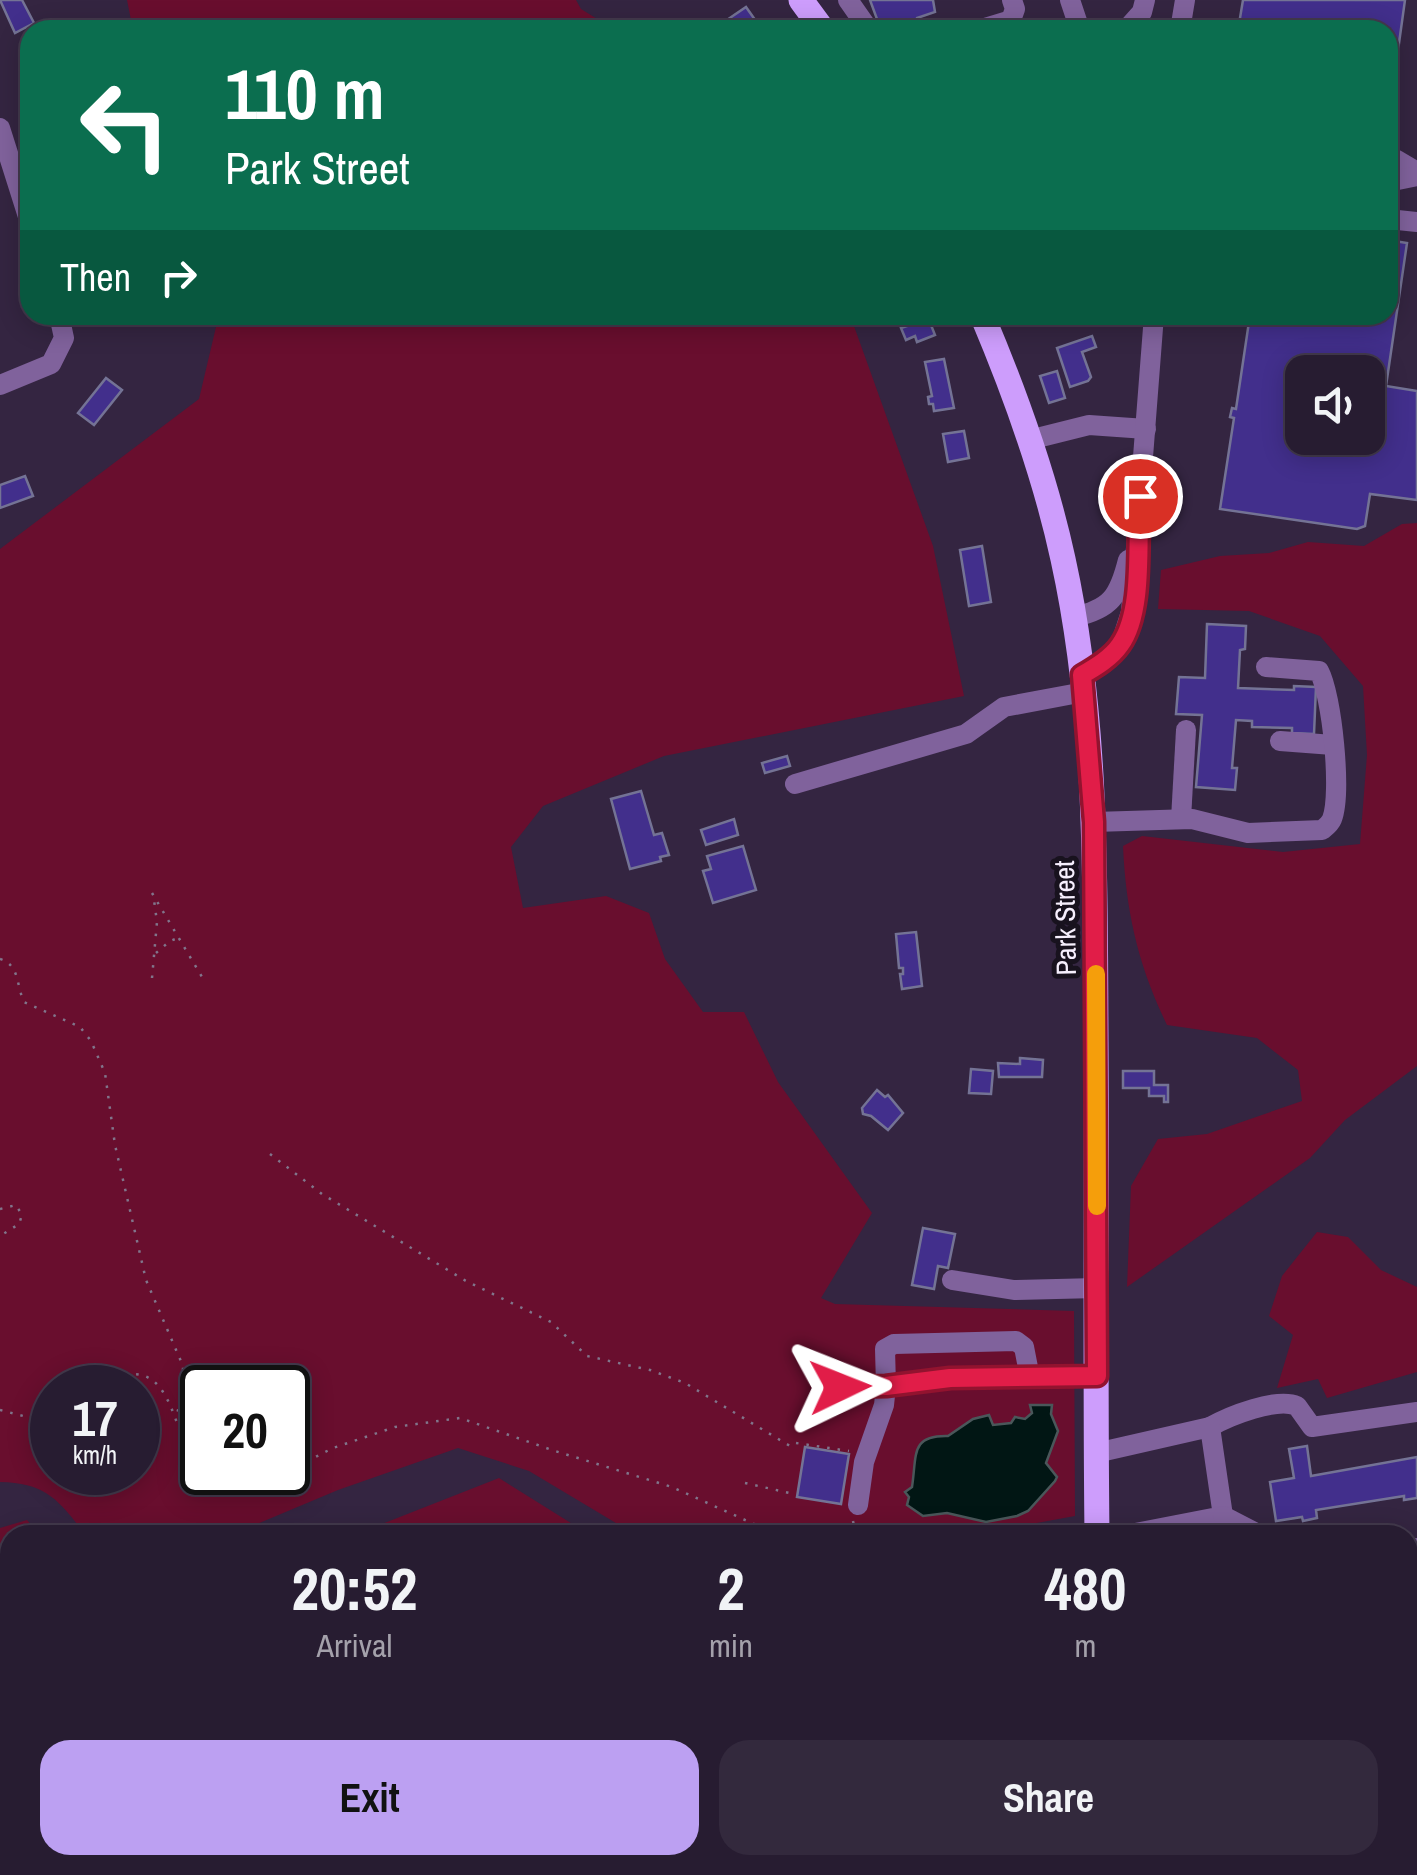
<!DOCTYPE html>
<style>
:root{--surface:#271c31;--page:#33293d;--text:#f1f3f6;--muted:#a4a1ab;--line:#433a4d;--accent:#bca0f2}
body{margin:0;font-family:"Archivo Narrow",sans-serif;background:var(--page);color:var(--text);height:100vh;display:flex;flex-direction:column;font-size:38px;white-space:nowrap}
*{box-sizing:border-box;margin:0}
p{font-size:32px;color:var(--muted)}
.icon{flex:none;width:55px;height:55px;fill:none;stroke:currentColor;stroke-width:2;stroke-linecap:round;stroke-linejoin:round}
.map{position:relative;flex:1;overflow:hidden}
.side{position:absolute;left:0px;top:1525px;width:1418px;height:350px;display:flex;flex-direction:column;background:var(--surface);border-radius:30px 30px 0 0;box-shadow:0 5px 25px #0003,0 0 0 2px var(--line)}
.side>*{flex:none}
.guide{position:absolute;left:20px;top:20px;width:1378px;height:305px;border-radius:30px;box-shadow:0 5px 25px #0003,0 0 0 2px var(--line);background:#0b6e4f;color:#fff;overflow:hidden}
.tools{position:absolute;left:1285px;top:355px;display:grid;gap:20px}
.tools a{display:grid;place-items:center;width:100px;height:100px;border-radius:20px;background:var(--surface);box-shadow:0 5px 25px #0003,0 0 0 2px var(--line);font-size:50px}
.speed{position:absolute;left:30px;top:1365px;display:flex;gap:20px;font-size:50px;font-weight:700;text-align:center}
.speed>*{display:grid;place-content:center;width:130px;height:130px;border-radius:50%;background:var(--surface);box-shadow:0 5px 25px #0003,0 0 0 2px var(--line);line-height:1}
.speed small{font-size:25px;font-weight:400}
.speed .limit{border:5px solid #111;border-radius:15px;background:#fff;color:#111}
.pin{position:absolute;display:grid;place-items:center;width:85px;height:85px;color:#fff;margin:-42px;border:5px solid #fff;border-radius:50%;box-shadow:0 2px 10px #0007}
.me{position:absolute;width:110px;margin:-55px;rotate:88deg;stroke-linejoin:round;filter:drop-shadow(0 0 8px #0008)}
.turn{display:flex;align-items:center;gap:35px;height:210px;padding:0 40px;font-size:45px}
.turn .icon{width:130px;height:130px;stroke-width:2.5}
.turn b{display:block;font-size:70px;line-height:85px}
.then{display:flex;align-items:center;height:95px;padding:0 40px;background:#0003;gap:20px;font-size:38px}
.eta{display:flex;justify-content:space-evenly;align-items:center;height:170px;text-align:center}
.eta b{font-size:60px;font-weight:800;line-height:70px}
.button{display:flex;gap:20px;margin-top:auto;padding:20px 40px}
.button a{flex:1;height:115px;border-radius:30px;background:var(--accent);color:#111;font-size:40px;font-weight:800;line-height:115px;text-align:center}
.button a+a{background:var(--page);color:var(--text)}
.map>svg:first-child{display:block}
.green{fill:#690e2e;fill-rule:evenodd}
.water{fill:#011614;stroke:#4a575a;stroke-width:2.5}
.building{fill:#422f8c;stroke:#747395;stroke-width:2.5;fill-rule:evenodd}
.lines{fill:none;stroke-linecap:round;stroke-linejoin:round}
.path{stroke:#81758b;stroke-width:2.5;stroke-dasharray:2.5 8;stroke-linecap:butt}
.minor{stroke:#80629c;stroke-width:20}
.major{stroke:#cd9dfc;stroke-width:25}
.route-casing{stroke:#92132f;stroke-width:25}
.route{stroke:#e11d48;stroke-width:18}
.slow{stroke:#f59e0b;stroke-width:18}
.labels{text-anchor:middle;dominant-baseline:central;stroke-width:10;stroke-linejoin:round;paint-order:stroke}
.street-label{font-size:28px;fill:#f6effd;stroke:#18121e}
</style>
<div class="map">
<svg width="1417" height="1875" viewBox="0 0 1417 1875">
<rect width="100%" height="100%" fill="#342541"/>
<g class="green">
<path d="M127,0H576L581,9L615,30H133Z"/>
<path d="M212,315H850L933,546L964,696L664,756L543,806L511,847L523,908L606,896L649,913L665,959L703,1012H744L778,1082L872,1213L821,1298L835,1304L1074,1311L1075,1516L971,1535H636L529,1471L458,1448L338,1490L231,1535H86C58,1500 47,1483 0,1482V549L199,399L216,327ZM52,1388H138V1472H52ZM202,1388H288V1472H202Z"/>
<path d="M1417,523V1066L1345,1120L1310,1158L1127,1287L1131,1186L1158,1139L1207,1134L1302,1101L1298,1070L1257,1038L1167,1025C1138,965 1126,912 1123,846L1142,836L1283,852L1360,844L1367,755L1363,686L1320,636L1249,611L1158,609L1161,570L1220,556L1269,553L1308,542L1364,546L1402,524Z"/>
<path d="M1317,1232L1348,1237L1381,1270L1417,1287V1372L1327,1398L1318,1379L1277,1388L1293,1335L1269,1316L1282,1276Z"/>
<path d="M499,1478L590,1535H354Z"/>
<path d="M27,1520L40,1535H10V1865H1038V1875H0V1528Z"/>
<path d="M1408,1564H1417V1875H1181L1178,1865H1408Z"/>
</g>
<path class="water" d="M1030,1405H1052L1051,1414L1058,1431L1046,1463L1057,1477L1055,1481L1028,1511L1017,1516L986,1522L947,1513L923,1516L907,1505L909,1497L905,1492L912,1487C917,1455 910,1435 948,1436L973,1419L989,1415L993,1425L1011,1423L1015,1417L1025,1419L1032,1413Z"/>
<g class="building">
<path d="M0,0H22L34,23L15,33Z"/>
<path d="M870,0H933L935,12L917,18L914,28L908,27L906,22L881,30Z"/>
<path d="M1243,0H1405L1395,72L1388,71V30H1238Z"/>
<path d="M746,7L758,24L749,30H726L721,24Z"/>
<path d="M1388,240L1407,243L1386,386L1417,391V500L1370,494L1365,526L1357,529L1220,509L1234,418L1230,417L1232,408L1236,409L1250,315H1388ZM1302,372H1368V438H1302Z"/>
<path d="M913,315H927L935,335L917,342L915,336L906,340L901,328L910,325L907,318Z"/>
<path d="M1092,336L1096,347L1082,352L1091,377L1088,381L1070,387L1057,348Z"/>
<path d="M944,359L954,408L934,411L933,404H929L928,397L932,396L925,362Z"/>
<path d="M1057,371L1065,398L1049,403L1040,376Z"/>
<path d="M106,378L122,390L94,425L78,413Z"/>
<path d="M964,431L969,458L948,462L943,434Z"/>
<path d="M25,476L33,496L0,508V485Z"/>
<path d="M982,546L991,602L969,606L960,550Z"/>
<path d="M1207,624L1246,626L1245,649L1240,650L1238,688L1294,690V686L1316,687L1314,734L1292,733V728L1252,727V721L1236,720L1232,768H1237L1235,790L1196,787L1202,715L1176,714L1179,677L1205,678Z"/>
<path d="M787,756L790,766L765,773L762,763Z"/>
<path d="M641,791L654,835L662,833L669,855L660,857L661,861L630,869L611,799Z"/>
<path d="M734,819L738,835L706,845L701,830Z"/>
<path d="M743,846L756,890L713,903L703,871L711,869L707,856Z"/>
<path d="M916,932L922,986L902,989L900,974H903V968H899L896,934Z"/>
<path d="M1020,1058L1043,1060L1042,1077H999L998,1063L1020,1064Z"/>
<path d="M971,1069L993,1071L991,1094L969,1093Z"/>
<path d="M1123,1071H1154V1085H1168V1102H1164V1096H1149V1088H1123Z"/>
<path d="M877,1090L885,1097L888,1095L903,1113L888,1130L871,1116L863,1114L862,1108Z"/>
<path d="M923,1228L955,1234L948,1268L938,1266L934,1289L912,1285Z"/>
<path d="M1307,1446L1311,1476L1417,1457V1498L1404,1500V1496L1316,1510L1317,1518L1303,1521L1302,1517L1276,1521L1270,1482L1294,1478L1289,1449Z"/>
<path d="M805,1447L849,1454L841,1504L797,1497Z"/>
</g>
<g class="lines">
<g class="path">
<path d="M152,893L205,982"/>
<path d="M156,953L170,941L178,938"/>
<path d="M0,959C20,965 16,985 24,1002L80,1027L91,1041L105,1073L115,1145L146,1280L183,1366V1390L176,1418"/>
<path d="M152,978L157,922L154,900"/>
<path d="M270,1154L322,1194L466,1281L551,1322L587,1356L650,1370L685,1383L795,1449"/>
<path d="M0,1209L16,1205L22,1215L19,1224L0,1236"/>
<path d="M97,1388C182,1334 169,1455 207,1479C228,1491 263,1479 284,1472"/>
<path d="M0,1410L35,1419L52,1416"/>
<path d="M796,1443L849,1451"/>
<path d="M288,1471L333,1448L395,1427L460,1418L555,1451L672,1487L754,1524"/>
<path d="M745,1483L794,1494"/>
<path d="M853,1521L856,1535"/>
</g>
<g class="minor">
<path d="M848,0L869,30"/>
<path d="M1070,0L1080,30"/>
<path d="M978,30L1011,20L1015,9L1012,0"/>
<path d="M1126,30L1142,12L1145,0"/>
<path d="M1180,30L1185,0"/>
<path d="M0,128L30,223"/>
<path d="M1388,159L1397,160L1417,172"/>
<path d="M1388,182L1417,176"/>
<path d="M1388,219L1417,222"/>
<path d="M0,385L51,364L64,338L59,315"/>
<path d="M1029,440L1089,425L1146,429"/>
<path d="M1074,617C1111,609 1119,596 1128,560"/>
<path d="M1083,675L1120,646L1131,612L1154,315"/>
<path d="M1280,741L1333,745"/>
<path d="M795,784L966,734L1004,707L1084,692"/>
<path d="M1181,819L1186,730"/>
<path d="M1094,822L1192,819L1248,833L1322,830C1327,826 1330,824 1332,819C1342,793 1332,695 1319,671L1266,667"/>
<path d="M952,1280L1014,1290L1097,1288"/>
<path d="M840,1387L886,1386L885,1349L894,1344L1016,1341L1024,1347L1030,1378"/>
<path d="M1210,1427C1229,1416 1277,1397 1297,1406L1312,1427L1417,1412"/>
<path d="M1096,1453L1210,1427L1223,1516L1125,1535"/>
<path d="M858,1505L864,1462L884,1405L886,1386L949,1378L1097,1377"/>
<path d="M1223,1516L1260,1535"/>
<path d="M1408,1549L1417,1548"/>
<path d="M1146,1865L1149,1875"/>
</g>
<g class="major">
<path d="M801,0L823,30"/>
<path d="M982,315C1015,393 1045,476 1063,559C1098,718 1095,881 1096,1042C1097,1207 1095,1371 1097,1535"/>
<path d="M1097,1875V1865"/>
</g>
</g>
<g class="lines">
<defs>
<path id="route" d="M840,1387L886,1386L950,1378L1097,1376L1094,822L1082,675C1096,667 1111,658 1120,645C1145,610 1136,538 1140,496"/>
</defs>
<use href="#route" class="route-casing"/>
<use href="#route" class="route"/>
<path class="slow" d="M1096,974L1097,1206"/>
</g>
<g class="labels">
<g class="street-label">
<text transform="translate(1065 918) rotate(-91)">Park Street</text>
</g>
</g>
</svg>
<div class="tools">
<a><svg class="icon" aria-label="sound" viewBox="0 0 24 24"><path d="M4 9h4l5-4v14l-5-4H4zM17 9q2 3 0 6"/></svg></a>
</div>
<div class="speed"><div>17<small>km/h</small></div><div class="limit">20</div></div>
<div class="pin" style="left:1140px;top:496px;background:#d93025"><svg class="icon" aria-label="arrive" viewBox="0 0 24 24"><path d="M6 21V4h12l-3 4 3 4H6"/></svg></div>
<svg class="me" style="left:840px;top:1387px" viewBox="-20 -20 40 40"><path d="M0-17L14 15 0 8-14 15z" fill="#e11d48" stroke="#fff" stroke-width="4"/></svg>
<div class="guide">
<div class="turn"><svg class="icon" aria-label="left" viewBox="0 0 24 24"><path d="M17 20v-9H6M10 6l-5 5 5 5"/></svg><div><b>110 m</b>Park Street</div></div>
<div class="then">Then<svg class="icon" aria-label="right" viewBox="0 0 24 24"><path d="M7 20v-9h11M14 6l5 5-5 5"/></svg></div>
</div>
<section class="side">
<div class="eta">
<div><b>20:52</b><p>Arrival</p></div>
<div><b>2</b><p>min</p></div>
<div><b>480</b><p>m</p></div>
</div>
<div class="button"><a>Exit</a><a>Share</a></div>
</section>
</div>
